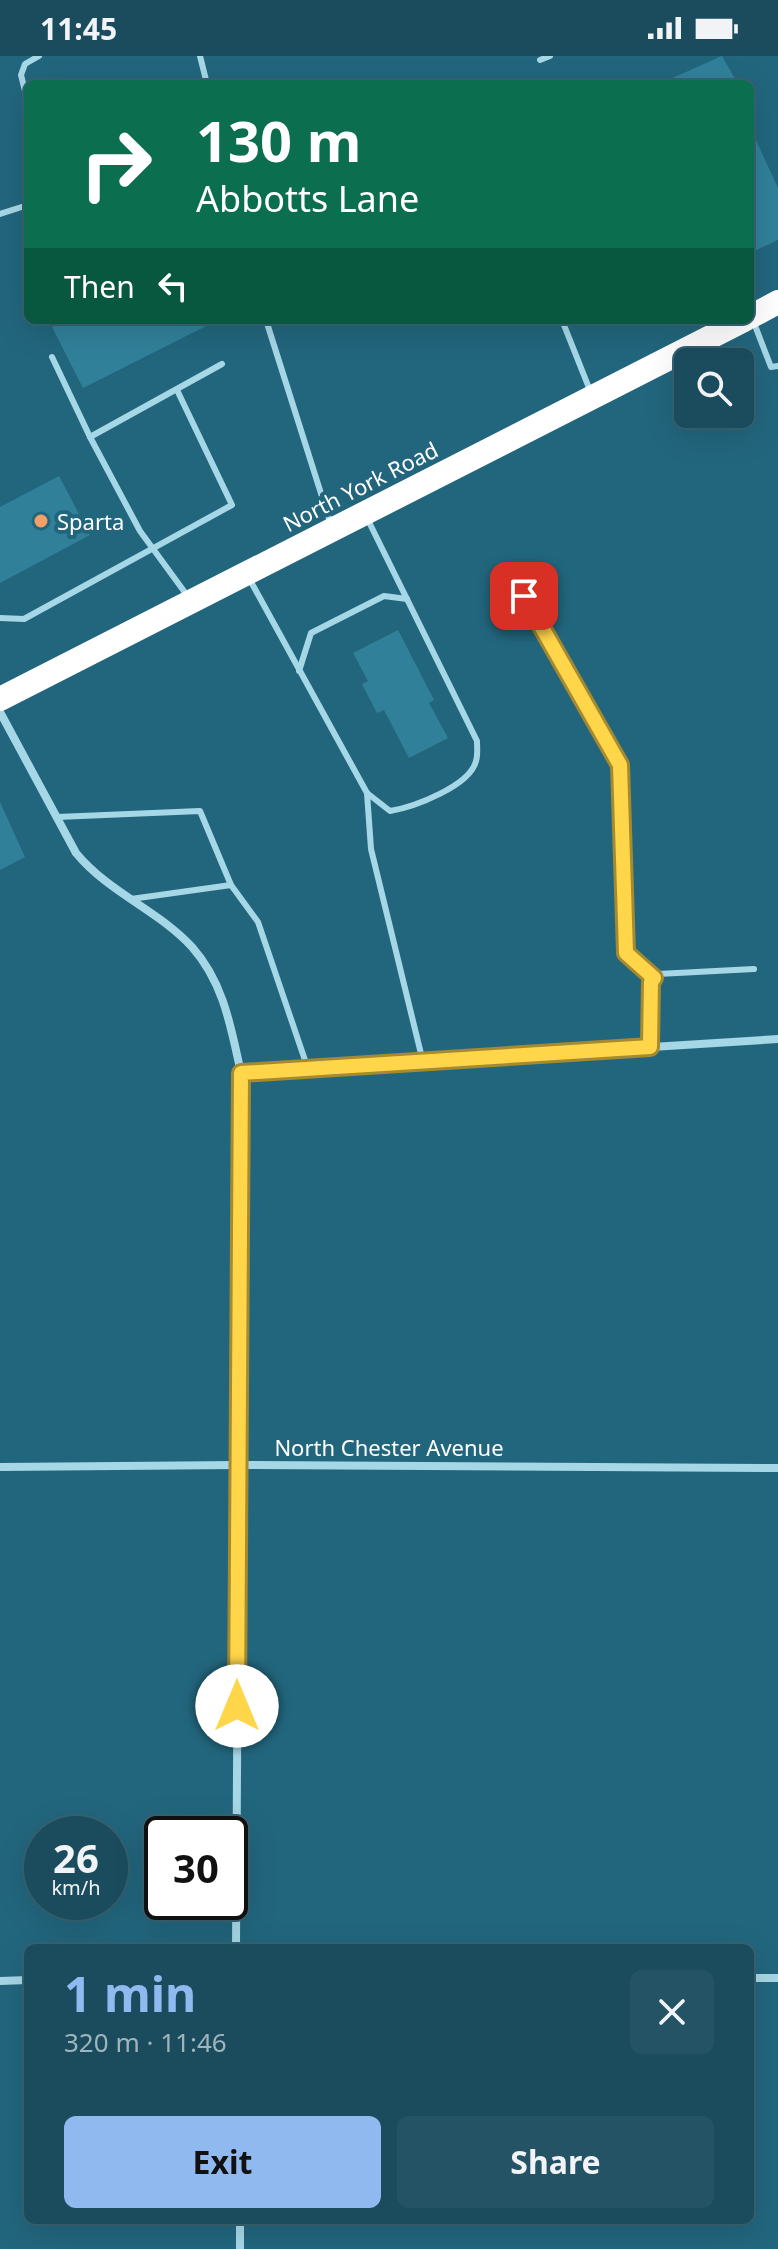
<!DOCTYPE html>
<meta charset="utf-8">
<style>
:root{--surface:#1a4c5e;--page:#235364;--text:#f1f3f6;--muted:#9fb4bc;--line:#386373;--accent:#90b9f0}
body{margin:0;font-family:"Noto Sans",sans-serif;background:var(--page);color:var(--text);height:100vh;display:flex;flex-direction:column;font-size:30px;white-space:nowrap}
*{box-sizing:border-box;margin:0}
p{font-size:26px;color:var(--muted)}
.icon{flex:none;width:44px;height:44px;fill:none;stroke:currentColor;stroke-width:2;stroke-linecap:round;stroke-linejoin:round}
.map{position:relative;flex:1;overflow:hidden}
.details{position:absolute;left:24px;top:1888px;width:730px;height:280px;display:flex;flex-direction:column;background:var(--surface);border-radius:12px;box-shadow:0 8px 32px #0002,0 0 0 2px var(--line)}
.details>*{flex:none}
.hud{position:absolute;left:24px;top:24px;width:730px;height:244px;border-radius:12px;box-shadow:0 8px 32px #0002,0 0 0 2px var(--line);background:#0b6e4f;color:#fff;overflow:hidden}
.fabs{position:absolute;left:674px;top:292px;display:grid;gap:16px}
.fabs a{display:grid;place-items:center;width:80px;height:80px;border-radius:12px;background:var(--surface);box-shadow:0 8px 32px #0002,0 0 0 2px var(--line);font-size:40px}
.speed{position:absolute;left:24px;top:1760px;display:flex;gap:16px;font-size:40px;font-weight:700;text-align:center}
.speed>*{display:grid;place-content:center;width:104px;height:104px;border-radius:50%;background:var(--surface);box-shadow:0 8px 32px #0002,0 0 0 2px var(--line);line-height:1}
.speed small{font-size:20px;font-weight:400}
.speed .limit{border:4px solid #111;border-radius:12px;background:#fff;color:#111}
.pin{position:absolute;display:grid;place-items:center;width:68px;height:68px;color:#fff;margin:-34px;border-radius:16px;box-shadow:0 4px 12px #0006}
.me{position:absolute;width:88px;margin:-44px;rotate:0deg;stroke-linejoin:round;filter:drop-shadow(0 0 6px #0008)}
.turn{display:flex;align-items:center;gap:28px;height:168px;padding:0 40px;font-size:36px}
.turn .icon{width:104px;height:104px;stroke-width:2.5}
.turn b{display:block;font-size:56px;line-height:68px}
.then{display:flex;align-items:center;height:76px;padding:0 40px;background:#0003;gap:16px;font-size:30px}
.round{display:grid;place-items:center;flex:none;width:84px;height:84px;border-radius:12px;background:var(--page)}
.summary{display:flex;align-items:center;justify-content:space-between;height:136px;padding:0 40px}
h1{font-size:48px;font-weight:700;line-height:60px;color:var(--accent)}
.primary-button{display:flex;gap:16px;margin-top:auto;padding:16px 40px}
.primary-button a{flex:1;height:92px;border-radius:12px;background:var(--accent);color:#111;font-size:32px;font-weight:700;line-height:92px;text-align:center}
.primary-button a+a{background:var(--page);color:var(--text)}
.status{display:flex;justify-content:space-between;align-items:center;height:56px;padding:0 40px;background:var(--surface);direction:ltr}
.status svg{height:22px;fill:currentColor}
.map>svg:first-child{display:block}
.building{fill:#31809a}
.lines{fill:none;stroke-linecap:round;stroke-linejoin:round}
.lane{stroke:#a6d7e6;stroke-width:6}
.street{stroke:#a6d7e6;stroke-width:8}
.highway{stroke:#fff;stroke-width:24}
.route-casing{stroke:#a68a30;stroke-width:20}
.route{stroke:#ffd54a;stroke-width:14}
.poi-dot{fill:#f2a068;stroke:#22667d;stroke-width:3}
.labels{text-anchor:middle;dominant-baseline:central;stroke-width:8;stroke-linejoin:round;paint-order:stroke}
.street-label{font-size:22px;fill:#fff;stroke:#22667d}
.poi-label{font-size:22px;fill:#fff;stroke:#22667d;text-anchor:start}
</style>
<div class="status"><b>11:45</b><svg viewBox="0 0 49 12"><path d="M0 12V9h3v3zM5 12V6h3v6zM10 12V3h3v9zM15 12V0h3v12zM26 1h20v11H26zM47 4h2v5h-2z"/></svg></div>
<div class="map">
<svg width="778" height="2193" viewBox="0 0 778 2193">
<rect width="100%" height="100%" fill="#22667d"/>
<g class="building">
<path d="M722,0L738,28H659Z"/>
<path d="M750,71L778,132V184L750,197Z"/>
<path d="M65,264H218L83,332L52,271Z"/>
<path d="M59,420L90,479L0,527V451Z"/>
<path d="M398,574L434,644L429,647L448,682L409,702L384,654L377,657L362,628L368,625L353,597Z"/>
<path d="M0,746L25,801L0,814Z"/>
</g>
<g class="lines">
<g class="lane">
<path d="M200,0L207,28"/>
<path d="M540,4L550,0"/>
<path d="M28,47L21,19L25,8L39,0"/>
<path d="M0,158L28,149"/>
<path d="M266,264L331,469"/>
<path d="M562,264L591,337"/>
<path d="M754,267L771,311L778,310"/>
<path d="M52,301L90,381L140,475L189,542"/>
<path d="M90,381L222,308"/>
<path d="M250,524L367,737L390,755C414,751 470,730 476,705C478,699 477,691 477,685L367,462"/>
<path d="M524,540L620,709L626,897L654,922"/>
<path d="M0,562L24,563L232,449L177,334"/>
<path d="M299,615L311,577L384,540L407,543"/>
<path d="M367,737L371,793L423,1006"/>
<path d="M57,761L200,755L231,829L258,866L308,1013"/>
<path d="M131,843L231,829"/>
<path d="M650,991L651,926L658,918L754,913"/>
</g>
<g class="street">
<path d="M0,656L76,797C109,837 158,854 192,891C224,927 231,972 241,1017L236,1892"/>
<path d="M241,1017L778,983"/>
<path d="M0,1411L237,1409L778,1412"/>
<path d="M750,1922H778"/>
<path d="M0,1925L28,1924"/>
<path d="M240,2164V2193"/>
</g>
<g class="highway">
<path d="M750,261L778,246"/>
<path d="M0,643L744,264"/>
</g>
</g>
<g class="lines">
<defs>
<path id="route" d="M237,1650L241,1017L650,991L651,926L654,922L626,897L620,709L524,540"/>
</defs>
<use href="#route" class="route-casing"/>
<use href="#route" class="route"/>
</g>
<circle class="poi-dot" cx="41" cy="465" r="8"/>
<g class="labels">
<g class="street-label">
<text transform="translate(360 430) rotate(-27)">North York Road</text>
<text x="389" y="1391">North Chester Avenue</text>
</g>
<g class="poi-label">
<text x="57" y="465">Sparta</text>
</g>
</g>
</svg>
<div class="fabs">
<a><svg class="icon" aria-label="search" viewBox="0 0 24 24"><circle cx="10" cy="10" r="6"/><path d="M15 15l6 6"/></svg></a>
</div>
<div class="speed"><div>26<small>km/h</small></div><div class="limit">30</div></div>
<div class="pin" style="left:524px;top:540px;background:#d93025"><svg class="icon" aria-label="arrive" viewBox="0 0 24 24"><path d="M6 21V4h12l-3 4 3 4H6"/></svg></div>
<svg class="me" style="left:237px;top:1650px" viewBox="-20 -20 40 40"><circle r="19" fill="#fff"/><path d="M0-13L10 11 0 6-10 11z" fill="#ffd54a"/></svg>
<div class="hud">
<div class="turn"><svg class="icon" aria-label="right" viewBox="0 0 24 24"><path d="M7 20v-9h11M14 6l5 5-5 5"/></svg><div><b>130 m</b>Abbotts Lane</div></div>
<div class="then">Then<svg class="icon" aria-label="left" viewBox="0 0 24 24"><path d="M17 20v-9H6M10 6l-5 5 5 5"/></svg></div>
</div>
<section class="details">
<div class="summary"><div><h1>1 min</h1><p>320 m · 11:46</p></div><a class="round"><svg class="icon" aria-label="close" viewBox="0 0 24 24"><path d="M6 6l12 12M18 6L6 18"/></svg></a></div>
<div class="primary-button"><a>Exit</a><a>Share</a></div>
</section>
</div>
